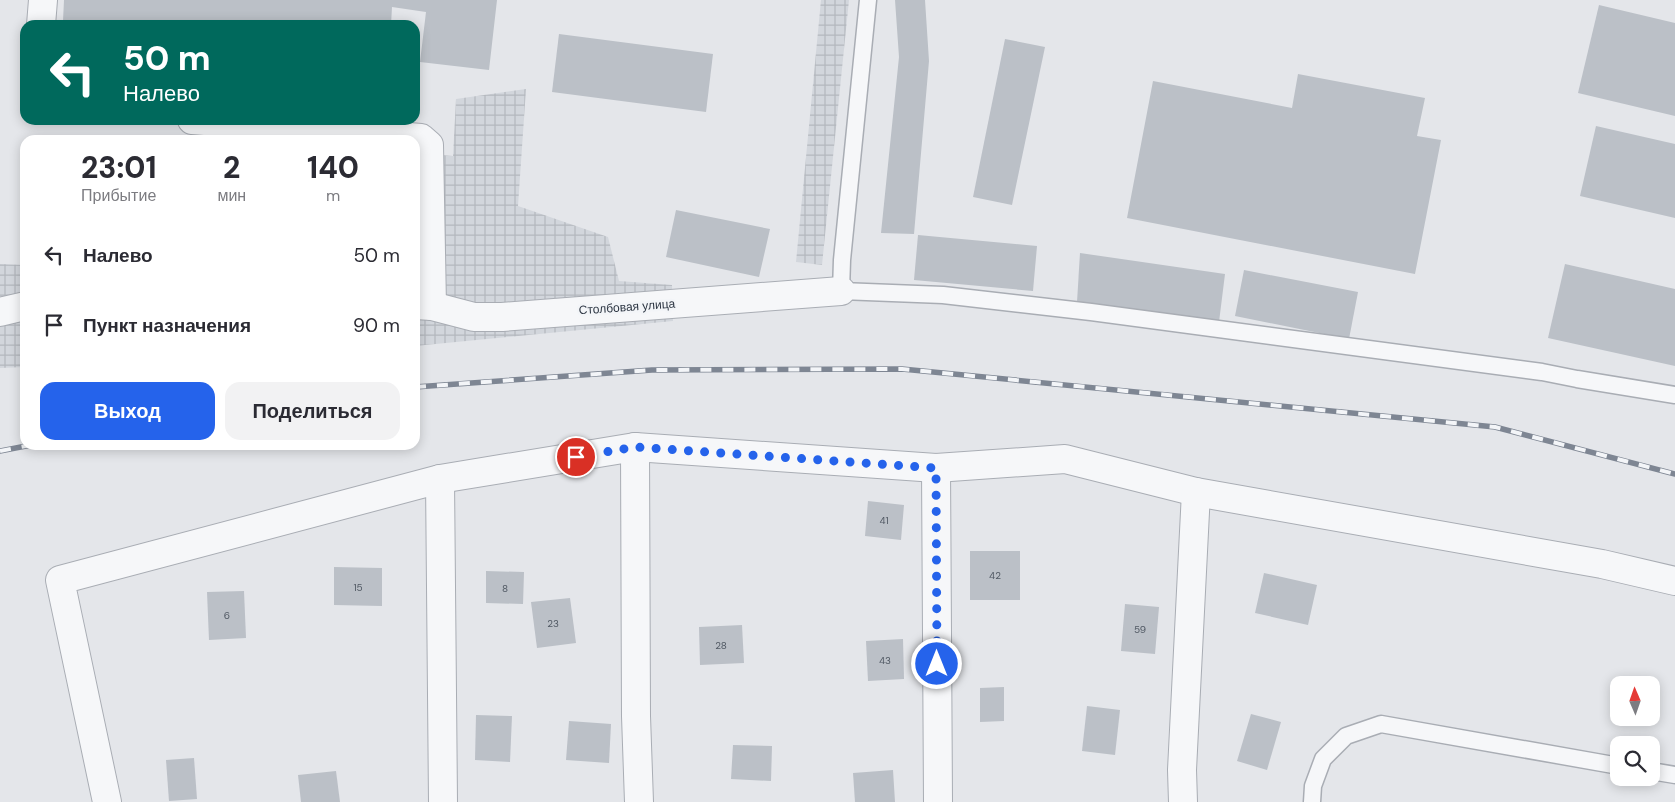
<!DOCTYPE html>
<html lang="ru">
<meta charset="utf-8">
<style>
:root{--surface:#fff;--page:#f2f2f3;--text:#2b2b33;--muted:#7c7c81;--accent:#2563eb}
body{margin:0;font-family:"DM Sans",sans-serif;background:var(--page);color:var(--text);height:100vh;display:flex;flex-direction:column;font-size:19px;white-space:nowrap}
*{box-sizing:border-box;margin:0}
p{font-size:16px;color:var(--muted)}
.icon{flex:none;width:28px;height:28px;fill:none;stroke:currentColor;stroke-width:2;stroke-linecap:round;stroke-linejoin:round}
.map{position:relative;flex:1;overflow:hidden}
.sheet{position:absolute;left:20px;top:135px;width:400px;height:315px;display:flex;flex-direction:column;background:var(--surface);border-radius:15px;box-shadow:0 2px 12px #0003}
.sheet>*{flex:none}
.banner{position:absolute;left:20px;top:20px;width:400px;height:105px;border-radius:15px;box-shadow:0 2px 12px #0003;background:#00695c;color:#fff;overflow:hidden}
.needle{width:32px;rotate:358deg}
.tools{position:absolute;left:1610px;top:676px;display:grid;gap:10px}
.tools a{display:grid;place-items:center;width:50px;height:50px;border-radius:10px;background:var(--surface);box-shadow:0 2px 12px #0003;font-size:25px}
.pin{position:absolute;display:grid;place-items:center;width:42px;height:42px;color:#fff;margin:-21px;border:2px solid #fff;border-radius:50%;box-shadow:0 1px 5px #0007}
.me{position:absolute;width:55px;margin:-28px;rotate:0deg;stroke-linejoin:round;filter:drop-shadow(0 0 4px #0008)}
.turn{display:flex;align-items:center;gap:18px;height:105px;padding:0 20px;font-size:22px}
.turn .icon{width:65px;height:65px;stroke-width:2.5}
.turn b{display:block;font-size:35px;line-height:42px}
.eta{display:flex;justify-content:space-evenly;align-items:center;height:85px;text-align:center}
.eta b{font-size:30px;font-weight:800;line-height:35px}
.primary-button{display:flex;gap:10px;margin-top:auto;padding:10px 20px}
.primary-button a{flex:1;height:58px;border-radius:15px;background:var(--accent);color:#fff;font-size:20px;font-weight:800;line-height:58px;text-align:center}
.primary-button a+a{background:var(--page);color:var(--text)}
ul{padding:0;list-style:none}
li{display:flex;align-items:center;gap:15px;height:70px;padding:0 20px}
li div{flex:1}
li b{display:block;font-size:19px}
li em{font-style:normal}
.map>svg:first-child{display:block}
.industrial{fill:url(#industrial-grid)}
.building{fill:#bbc0c7}
.lines{fill:none;stroke-linecap:round;stroke-linejoin:round}
.service-casing{stroke:#a9adb4;stroke-width:19}
.minor-casing{stroke:#a9adb4;stroke-width:30}
.service{stroke:#f6f7f9;stroke-width:16}
.minor{stroke:#f6f7f9;stroke-width:28}
.rail-casing{stroke:#7e8693;stroke-width:5.5}
.rail{stroke:#f3f5f8;stroke-width:4;stroke-dasharray:11;stroke-linecap:butt}
.route{stroke:#2563eb;stroke-width:9;stroke-dasharray:0 16.2}
.labels{text-anchor:middle;dominant-baseline:central;stroke-width:5;stroke-linejoin:round;paint-order:stroke}
.number-label{font-size:10px;fill:#505863}
.street-label{font-size:12px;fill:#2c3542;stroke:#f3f5f8}
</style>
<div class="map">
<svg width="1675" height="802" viewBox="0 0 1675 802">
<defs>
<pattern id="industrial-grid" width="8" height="8" patternUnits="userSpaceOnUse" patternTransform="scale(1.25)"><rect width="8" height="8" fill="#d2d6dc"/><path d="M0 4h8M4 0v8" fill="none" stroke="#b4b8be"/></pattern>
</defs>
<rect width="100%" height="100%" fill="#e4e6ea"/>
<g class="industrial">
<path d="M821,0H849L822,265L796,262Z"/>
<path d="M526,89L518,206L608,237L619,281L672,285L673,321L415,346V153L453,156L456,99Z"/>
<path d="M0,264L25,265V367L0,368Z"/>
</g>
<g class="building">
<path d="M64,0H497L489,70L420,62L426,12L392,7L391,25H115L63,21Z"/>
<path d="M895,0H925L929,61L914,234L881,233L899,57Z"/>
<path d="M1599,5L1675,23V116L1578,93Z"/>
<path d="M559,34L713,54L706,112L552,92Z"/>
<path d="M1005,39L1045,47L1012,205L973,197Z"/>
<path d="M1298,74L1425,98L1417,136L1441,140L1415,274L1127,218L1153,81L1292,108Z"/>
<path d="M1596,126L1675,144V218L1580,196Z"/>
<path d="M60,135L114,139V140H60Z"/>
<path d="M676,210L770,229L759,277L666,257Z"/>
<path d="M918,235L1037,246L1033,291L914,280Z"/>
<path d="M1080,253L1225,274L1219,322L1077,302Z"/>
<path d="M1565,264L1675,289V366L1548,338Z"/>
<path d="M1244,270L1358,292L1349,339L1235,316Z"/>
<path d="M868,501L904,505L901,540L865,536Z"/>
<rect x="970" y="551" width="50" height="49"/>
<path d="M334,567L382,568V606L334,605Z"/>
<path d="M486,571L524,572L523,604L486,603Z"/>
<path d="M1264,573L1317,585L1308,625L1255,613Z"/>
<path d="M244,591L246,638L209,640L207,592Z"/>
<path d="M570,598L576,643L537,648L531,602Z"/>
<path d="M1125,604L1159,607L1155,654L1121,651Z"/>
<path d="M742,625L744,663L700,665L699,627Z"/>
<path d="M903,639L904,679L868,681L866,641Z"/>
<path d="M1004,687V721L980,722V688Z"/>
<path d="M1087,706L1120,710L1115,755L1082,751Z"/>
<path d="M1251,714L1281,722L1267,770L1237,761Z"/>
<path d="M476,715L512,716L510,762L475,760Z"/>
<path d="M569,721L611,724L609,763L566,760Z"/>
<path d="M733,745L772,746L771,781L731,779Z"/>
<path d="M194,758L197,799L169,801L166,760Z"/>
<path d="M893,770L895,802H855L853,773Z"/>
<path d="M336,771L340,802H301L298,775Z"/>
</g>
<g class="lines">
<defs>
<g id="service">
<path d="M868,0L842,260L841,291L943,295L1091,312L1542,372L1577,379L1675,395"/>
<path d="M1651,771L1675,775"/>
<path d="M1312,802L1313,786L1323,759L1346,736L1381,724L1619,766"/>
</g>
<g id="minor">
<path d="M41,25L43,0"/>
<path d="M192,120L421,138L429,145L432,306"/>
<path d="M415,305L432,306L474,317H502L841,291"/>
<path d="M0,312L25,306"/>
<path d="M635,447L636,716L639,802"/>
<path d="M936,468L938,802"/>
<path d="M440,479L443,802"/>
<path d="M107,802L60,580L440,479L635,447L936,468L1065,459L1196,492L1602,564L1675,581"/>
<path d="M1183,802L1182,770L1196,492"/>
</g>
</defs>
<use href="#service" class="service-casing"/>
<use href="#minor" class="minor-casing"/>
<use href="#service" class="service"/>
<use href="#minor" class="minor"/>
<defs>
<g id="rail">
<path d="M415,387L652,370L902,369L1495,427L1675,474"/>
<path d="M0,451L31,445"/>
</g>
</defs>
<use href="#rail" class="rail-casing"/>
<use href="#rail" class="rail"/>
</g>
<g class="lines">
<path class="route" d="M576,457L635,447L936,468L937,664"/>
</g>
<g class="labels">
<g class="number-label">
<text x="884" y="520">41</text>
<text x="995" y="575">42</text>
<text x="358" y="587">15</text>
<text x="505" y="588">8</text>
<text x="227" y="615">6</text>
<text x="553" y="623">23</text>
<text x="1140" y="629">59</text>
<text x="721" y="645">28</text>
<text x="885" y="660">43</text>
</g>
<g class="street-label">
<text transform="translate(627 307) rotate(-4)">Столбовая улица</text>
</g>
</g>
</svg>
<div class="tools">
<a><svg class="needle" viewBox="-14 -14 28 28"><path d="M0-13l5 13h-10z" fill="#e53935"/><path d="M0 13l5-13h-10z" fill="#7c7c81"/></svg></a>
<a><svg class="icon" aria-label="search" viewBox="0 0 24 24"><circle cx="10" cy="10" r="6"/><path d="M15 15l6 6"/></svg></a>
</div>
<div class="pin" style="left:576px;top:457px;background:#d93025"><svg class="icon" aria-label="arrive" viewBox="0 0 24 24"><path d="M6 21V4h12l-3 4 3 4H6"/></svg></div>
<svg class="me" style="left:937px;top:664px" viewBox="-20 -20 40 40"><circle r="17" fill="#2563eb" stroke="#fff" stroke-width="3"/><path d="M0-11L8 9 0 5-8 9z" fill="#fff"/></svg>
<div class="banner">
<div class="turn"><svg class="icon" aria-label="left" viewBox="0 0 24 24"><path d="M17 20v-9H6M10 6l-5 5 5 5"/></svg><div><b>50 m</b>Налево</div></div>
</div>
<section class="sheet">
<div class="eta">
<div><b>23:01</b><p>Прибытие</p></div>
<div><b>2</b><p>мин</p></div>
<div><b>140</b><p>m</p></div>
</div>
<ul>
<li><svg class="icon" aria-label="left" viewBox="0 0 24 24"><path d="M17 20v-9H6M10 6l-5 5 5 5"/></svg><div><b>Налево</b></div><em>50 m</em></li>
<li><svg class="icon" aria-label="arrive" viewBox="0 0 24 24"><path d="M6 21V4h12l-3 4 3 4H6"/></svg><div><b>Пункт назначения</b></div><em>90 m</em></li>
</ul>
<div class="primary-button"><a>Выход</a><a>Поделиться</a></div>
</section>
</div>
